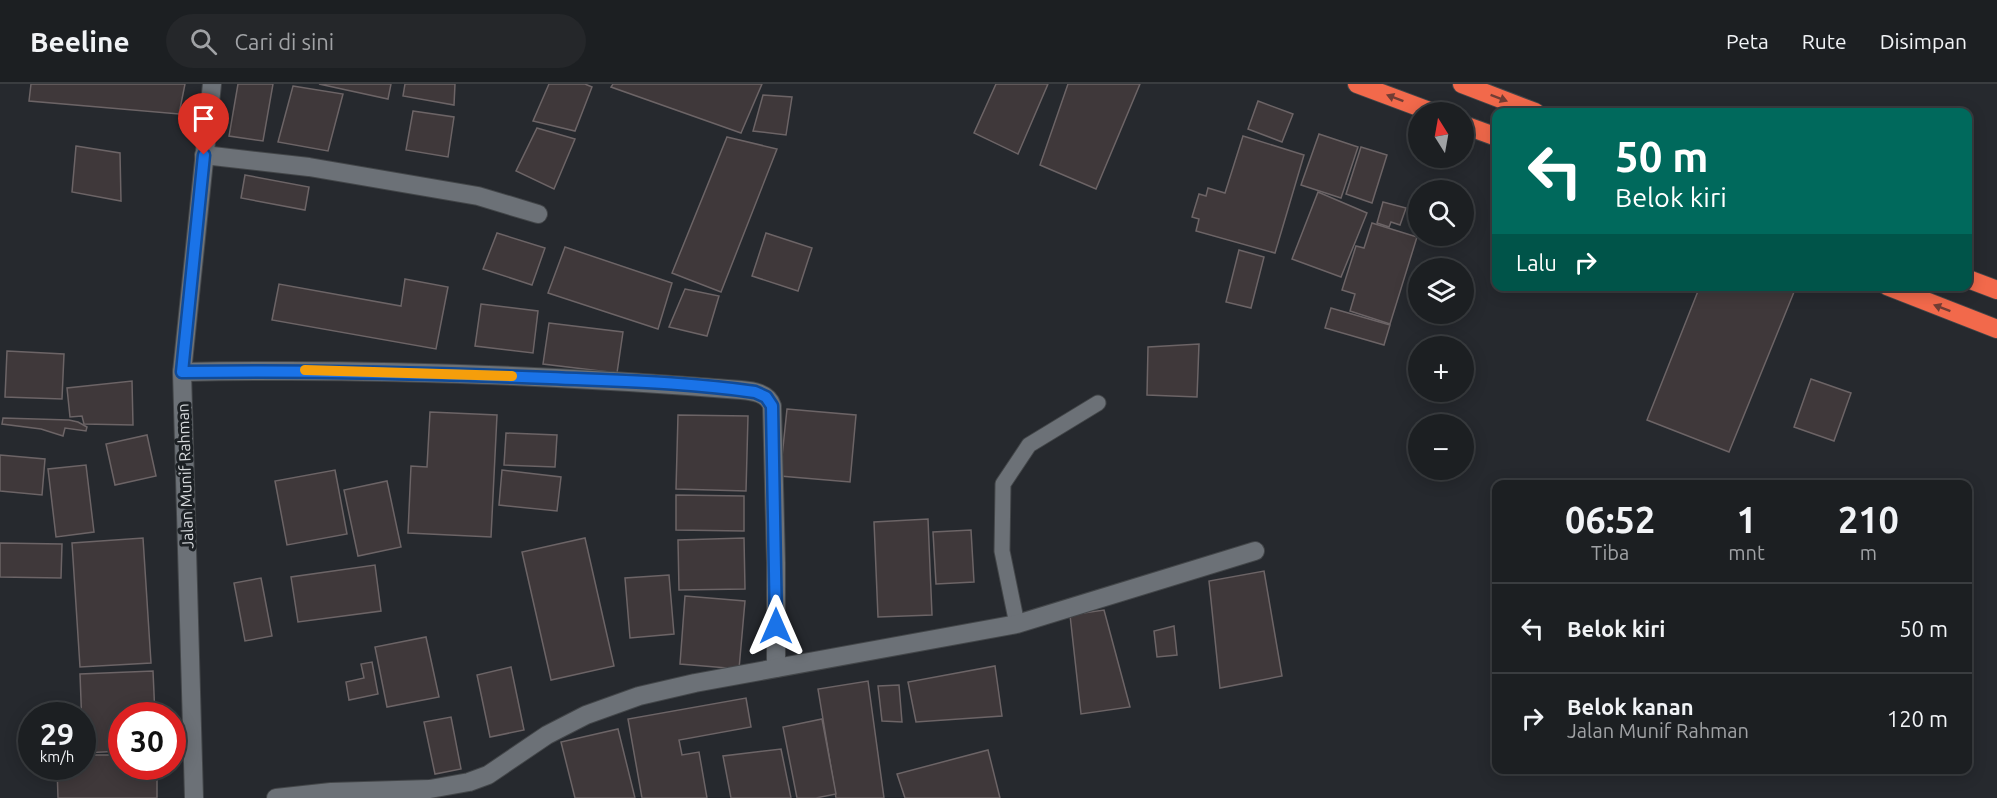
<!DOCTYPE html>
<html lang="id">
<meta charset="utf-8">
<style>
:root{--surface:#1c1f22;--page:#25272a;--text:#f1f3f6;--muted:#a0a2a5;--line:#3a3d40}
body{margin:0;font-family:Ubuntu,sans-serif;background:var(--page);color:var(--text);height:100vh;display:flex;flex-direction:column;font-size:22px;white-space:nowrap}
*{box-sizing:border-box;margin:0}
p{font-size:20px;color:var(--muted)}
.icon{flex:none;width:33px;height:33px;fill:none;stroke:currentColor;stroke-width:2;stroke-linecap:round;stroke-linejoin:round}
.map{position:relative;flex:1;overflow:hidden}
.side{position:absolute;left:1492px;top:396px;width:480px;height:294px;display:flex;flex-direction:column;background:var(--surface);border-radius:12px;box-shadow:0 3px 15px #0003,0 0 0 2px var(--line)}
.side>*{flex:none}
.top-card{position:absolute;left:1492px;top:24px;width:480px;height:183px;border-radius:12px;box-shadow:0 3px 15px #0003,0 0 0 2px var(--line);background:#00695c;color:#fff;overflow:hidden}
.needle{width:39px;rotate:349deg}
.buttons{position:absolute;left:1408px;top:18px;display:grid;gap:12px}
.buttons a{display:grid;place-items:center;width:66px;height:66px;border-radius:50%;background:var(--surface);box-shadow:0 3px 15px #0003,0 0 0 2px var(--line);font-size:30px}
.speed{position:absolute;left:18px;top:618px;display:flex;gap:12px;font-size:30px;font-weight:700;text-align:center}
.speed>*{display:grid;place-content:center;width:78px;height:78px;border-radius:50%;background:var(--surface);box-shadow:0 3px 15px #0003,0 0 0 2px var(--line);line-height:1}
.speed small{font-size:15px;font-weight:400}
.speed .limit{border:9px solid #d22;background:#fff;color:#111}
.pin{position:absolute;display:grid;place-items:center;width:51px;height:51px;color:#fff;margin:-62px -26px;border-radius:50% 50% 50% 0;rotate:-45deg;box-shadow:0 0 6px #0007}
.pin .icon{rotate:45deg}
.me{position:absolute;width:66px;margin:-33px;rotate:0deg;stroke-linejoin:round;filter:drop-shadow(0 0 4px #0008)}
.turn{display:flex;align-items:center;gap:21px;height:126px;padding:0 24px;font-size:27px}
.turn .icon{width:78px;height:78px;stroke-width:2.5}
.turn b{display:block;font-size:42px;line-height:51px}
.then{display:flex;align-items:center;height:57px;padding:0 24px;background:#0003;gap:12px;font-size:22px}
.eta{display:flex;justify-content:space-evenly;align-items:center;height:102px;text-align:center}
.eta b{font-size:36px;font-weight:700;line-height:42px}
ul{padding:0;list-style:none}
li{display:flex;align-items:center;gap:18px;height:90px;padding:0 24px;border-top:2px solid var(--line)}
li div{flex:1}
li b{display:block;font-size:22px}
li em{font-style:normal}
header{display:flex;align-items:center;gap:36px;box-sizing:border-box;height:84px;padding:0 30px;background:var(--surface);border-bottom:2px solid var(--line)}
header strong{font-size:28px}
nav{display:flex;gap:33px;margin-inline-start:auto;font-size:21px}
.search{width:420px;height:54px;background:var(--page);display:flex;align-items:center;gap:15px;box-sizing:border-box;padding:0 21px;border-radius:33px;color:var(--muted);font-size:22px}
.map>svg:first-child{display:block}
.building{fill:#3f383a;stroke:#6c6466;stroke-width:1.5}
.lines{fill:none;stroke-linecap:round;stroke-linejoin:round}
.lane-casing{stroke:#434649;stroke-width:17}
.street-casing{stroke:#434649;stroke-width:20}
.secondary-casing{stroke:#434649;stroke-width:20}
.highway-casing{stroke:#434649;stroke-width:20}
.lane{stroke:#6c7177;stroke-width:15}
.street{stroke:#6c7177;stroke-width:18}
.secondary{stroke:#6c7177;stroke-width:18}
.highway{stroke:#f2694b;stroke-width:18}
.oneway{fill:#723d34}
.route-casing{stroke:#114b97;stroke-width:15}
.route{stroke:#1a73e8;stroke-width:10}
.slow{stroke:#f59e0b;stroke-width:10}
.labels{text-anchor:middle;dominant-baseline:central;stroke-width:6;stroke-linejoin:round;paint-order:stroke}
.street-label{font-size:16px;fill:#d6d9dc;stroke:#1c2024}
</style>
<header>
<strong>Beeline</strong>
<div class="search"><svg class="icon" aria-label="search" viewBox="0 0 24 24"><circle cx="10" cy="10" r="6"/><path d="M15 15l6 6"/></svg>Cari di sini</div>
<nav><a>Peta</a><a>Rute</a><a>Disimpan</a></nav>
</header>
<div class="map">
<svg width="1997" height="714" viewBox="0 0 1997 714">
<rect width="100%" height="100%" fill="#26292e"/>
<g class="building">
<path d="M31,0H185L179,30L29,17Z"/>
<path d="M238,0H273L263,57L229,52Z"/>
<path d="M319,0H391L388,15Z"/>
<path d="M405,0H455L454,21L403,12Z"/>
<path d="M549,0H585L592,3L575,47L533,37Z"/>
<path d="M613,0H762L741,49L611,3Z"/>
<path d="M996,0H1048L1018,70L974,49Z"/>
<path d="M1068,0H1140L1096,105L1040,81Z"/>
<path d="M293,2L343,10L328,67L278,58Z"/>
<path d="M763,11L792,13L786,51L753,47Z"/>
<path d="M1258,17L1293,30L1282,58L1248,45Z"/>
<path d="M413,27L454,33L448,73L406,66Z"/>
<path d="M537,44L575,55L554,105L516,87Z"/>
<path d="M1319,50L1358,63L1341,114L1301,101Z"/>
<path d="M1243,52L1304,71L1275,169L1196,147L1199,135L1192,133L1199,110L1206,112L1208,104L1225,109Z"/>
<path d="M727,53L777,65L721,208L672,189Z"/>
<path d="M76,62L120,69L121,117L72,108Z"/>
<path d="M1361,63L1387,71L1372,119L1346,110Z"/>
<path d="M245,91L309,103L305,126L241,114Z"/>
<path d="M1318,108L1367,129L1341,193L1292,175Z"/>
<path d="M1383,118L1406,124L1400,141L1391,138L1389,143L1377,139Z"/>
<path d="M1372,139L1417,153L1390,240L1350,227L1355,210L1342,206L1356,162L1364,164Z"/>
<path d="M497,149L545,164L532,201L483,185Z"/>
<path d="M766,149L812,164L798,207L752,192Z"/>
<path d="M565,163L672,199L658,245L548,209Z"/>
<path d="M1239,166L1264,173L1251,224L1226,218Z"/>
<path d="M405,195L448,203L436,265L272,236L279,200L401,222Z"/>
<path d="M1700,202H1779L1794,208L1729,368L1647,336Z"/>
<path d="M685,205L719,212L707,252L669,243Z"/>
<path d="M481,220L538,227L533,269L475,262Z"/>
<path d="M1331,224L1390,241L1384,261L1325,244Z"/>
<path d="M549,239L623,248L617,289L543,280Z"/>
<path d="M1199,260L1197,313L1147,311L1148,263Z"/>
<path d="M7,267L64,270L62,315L5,313Z"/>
<path d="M1811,295L1851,309L1834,357L1794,343Z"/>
<path d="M132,297L133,341L84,340L82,332L70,333L67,304Z"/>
<path d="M787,325L856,331L850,398L780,392Z"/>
<path d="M430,328L497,331L491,453L408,449L411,382L427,383Z"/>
<path d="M678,331L748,332L746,407L676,405Z"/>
<path d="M3,334L69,336L78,338L87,343L86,347L65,344L63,352L41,345L2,340Z"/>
<path d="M506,349L557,351L555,383L504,381Z"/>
<path d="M147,351L156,392L115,401L106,360Z"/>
<path d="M0,371L45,375L42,411L0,407Z"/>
<path d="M86,381L94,448L56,453L48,385Z"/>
<path d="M335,386L347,450L287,461L275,397Z"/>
<path d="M502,386L561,393L557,427L499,421Z"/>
<path d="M387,397L401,463L358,472L344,406Z"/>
<path d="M676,411L744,412V447L676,446Z"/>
<path d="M928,435L932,531L878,533L874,438Z"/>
<path d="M971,446L974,498L936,500L933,448Z"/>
<path d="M143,454L151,579L80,583L72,459Z"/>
<path d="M585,454L614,582L551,596L522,468Z"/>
<path d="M744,454L745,505L679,506L678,456Z"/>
<path d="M0,459L62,460L61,494L0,493Z"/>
<path d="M375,481L381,527L298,538L291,493Z"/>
<path d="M1264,487L1282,592L1220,604L1209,497Z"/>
<path d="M669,491L674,550L630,554L625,494Z"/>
<path d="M261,494L272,552L245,557L234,499Z"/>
<path d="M685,512L745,517L739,585L680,580Z"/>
<path d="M1104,526L1130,623L1081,630L1070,531Z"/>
<path d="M1174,542L1177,571L1157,573L1154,547Z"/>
<path d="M426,553L439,613L387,623L375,563Z"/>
<path d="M372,578L378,610L349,616L346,598L364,594L361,580Z"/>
<path d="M995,582L1002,632L916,638L908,598Z"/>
<path d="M511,583L524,646L490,653L477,591Z"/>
<path d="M153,587L155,632H122V667L83,669L80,590Z"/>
<path d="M868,597L884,714H836L818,605Z"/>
<path d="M899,601L902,638L882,637L878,602Z"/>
<path d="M746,614L751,643L679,656L682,671L699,668L707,714H642L628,635Z"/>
<path d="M451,633L461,685L435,690L424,638Z"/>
<path d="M822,635L836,710L816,714H797L783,643Z"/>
<path d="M618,645L635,714H575L561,658Z"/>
<path d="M781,665L791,714H731L723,672Z"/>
<path d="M988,666L1000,714H905L897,690Z"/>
<path d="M82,671H122V682H157V714H58L57,682H82Z"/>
</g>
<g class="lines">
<defs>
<path id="lane" d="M1017,540L1002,467L1003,400L1029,361L1098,319"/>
<g id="street">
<path d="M204,71L309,83L478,112L538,130"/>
<path d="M182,288C368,284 555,291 741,306C753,307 768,309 772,322L776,479V584"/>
<path d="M276,714L331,708L430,705L469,698L488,691L547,651L586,631L639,612L695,599L1017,540L1255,467"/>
</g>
<path id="secondary" d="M194,714L182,288L212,0"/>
<g id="highway">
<path d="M1357,0L1432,28"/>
<path d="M1462,0L1535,28"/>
<path d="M1464,41L1497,53"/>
<path d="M1968,195L1997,206"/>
<path d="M1887,202L1997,245"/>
</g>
</defs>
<use href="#lane" class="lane-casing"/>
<use href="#street" class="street-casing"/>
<use href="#secondary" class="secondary-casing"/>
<use href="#highway" class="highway-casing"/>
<use href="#lane" class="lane"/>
<use href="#street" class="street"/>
<use href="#secondary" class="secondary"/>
<use href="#highway" class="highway"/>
</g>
<defs><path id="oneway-solid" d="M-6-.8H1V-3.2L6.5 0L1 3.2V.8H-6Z" transform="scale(1.5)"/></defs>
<g class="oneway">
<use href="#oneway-solid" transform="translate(1395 14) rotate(-159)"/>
<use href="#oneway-solid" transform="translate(1499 14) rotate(21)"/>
<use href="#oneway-solid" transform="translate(1942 224) rotate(-159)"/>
</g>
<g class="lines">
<defs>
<path id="route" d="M204,71L182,288C305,286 427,289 550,294C618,297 687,298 755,308L766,313L772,322L776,542"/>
</defs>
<use href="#route" class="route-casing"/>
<use href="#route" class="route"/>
<path class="slow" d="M305,286L512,292"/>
</g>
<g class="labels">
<g class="street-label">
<text transform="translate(185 392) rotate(-92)">Jalan Munif Rahman</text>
</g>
</g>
</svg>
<div class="buttons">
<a><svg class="needle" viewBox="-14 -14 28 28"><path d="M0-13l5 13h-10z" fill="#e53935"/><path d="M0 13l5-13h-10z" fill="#a0a2a5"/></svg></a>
<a><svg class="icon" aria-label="search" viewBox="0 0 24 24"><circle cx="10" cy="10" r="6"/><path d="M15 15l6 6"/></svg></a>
<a><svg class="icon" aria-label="layers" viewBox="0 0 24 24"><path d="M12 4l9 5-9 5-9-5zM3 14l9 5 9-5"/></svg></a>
<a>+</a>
<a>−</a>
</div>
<div class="speed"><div>29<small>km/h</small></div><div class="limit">30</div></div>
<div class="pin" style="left:204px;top:71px;background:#d93025"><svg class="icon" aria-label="arrive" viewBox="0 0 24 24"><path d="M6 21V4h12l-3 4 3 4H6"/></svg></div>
<svg class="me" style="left:776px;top:542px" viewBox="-20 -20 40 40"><path d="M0-17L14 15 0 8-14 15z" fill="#1a73e8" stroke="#fff" stroke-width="4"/></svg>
<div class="top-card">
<div class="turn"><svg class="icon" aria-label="left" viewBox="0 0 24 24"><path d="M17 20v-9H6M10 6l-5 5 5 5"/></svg><div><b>50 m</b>Belok kiri</div></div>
<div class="then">Lalu<svg class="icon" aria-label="right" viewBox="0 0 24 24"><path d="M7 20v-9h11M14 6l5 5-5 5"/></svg></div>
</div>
<section class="side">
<div class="eta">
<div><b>06:52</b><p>Tiba</p></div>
<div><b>1</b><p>mnt</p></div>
<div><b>210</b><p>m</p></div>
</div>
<ul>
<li><svg class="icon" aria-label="left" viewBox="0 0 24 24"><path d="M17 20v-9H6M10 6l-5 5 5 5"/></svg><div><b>Belok kiri</b></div><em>50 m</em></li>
<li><svg class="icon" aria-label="right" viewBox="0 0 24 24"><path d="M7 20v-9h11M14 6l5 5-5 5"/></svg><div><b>Belok kanan</b><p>Jalan Munif Rahman</p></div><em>120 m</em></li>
</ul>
</section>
</div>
